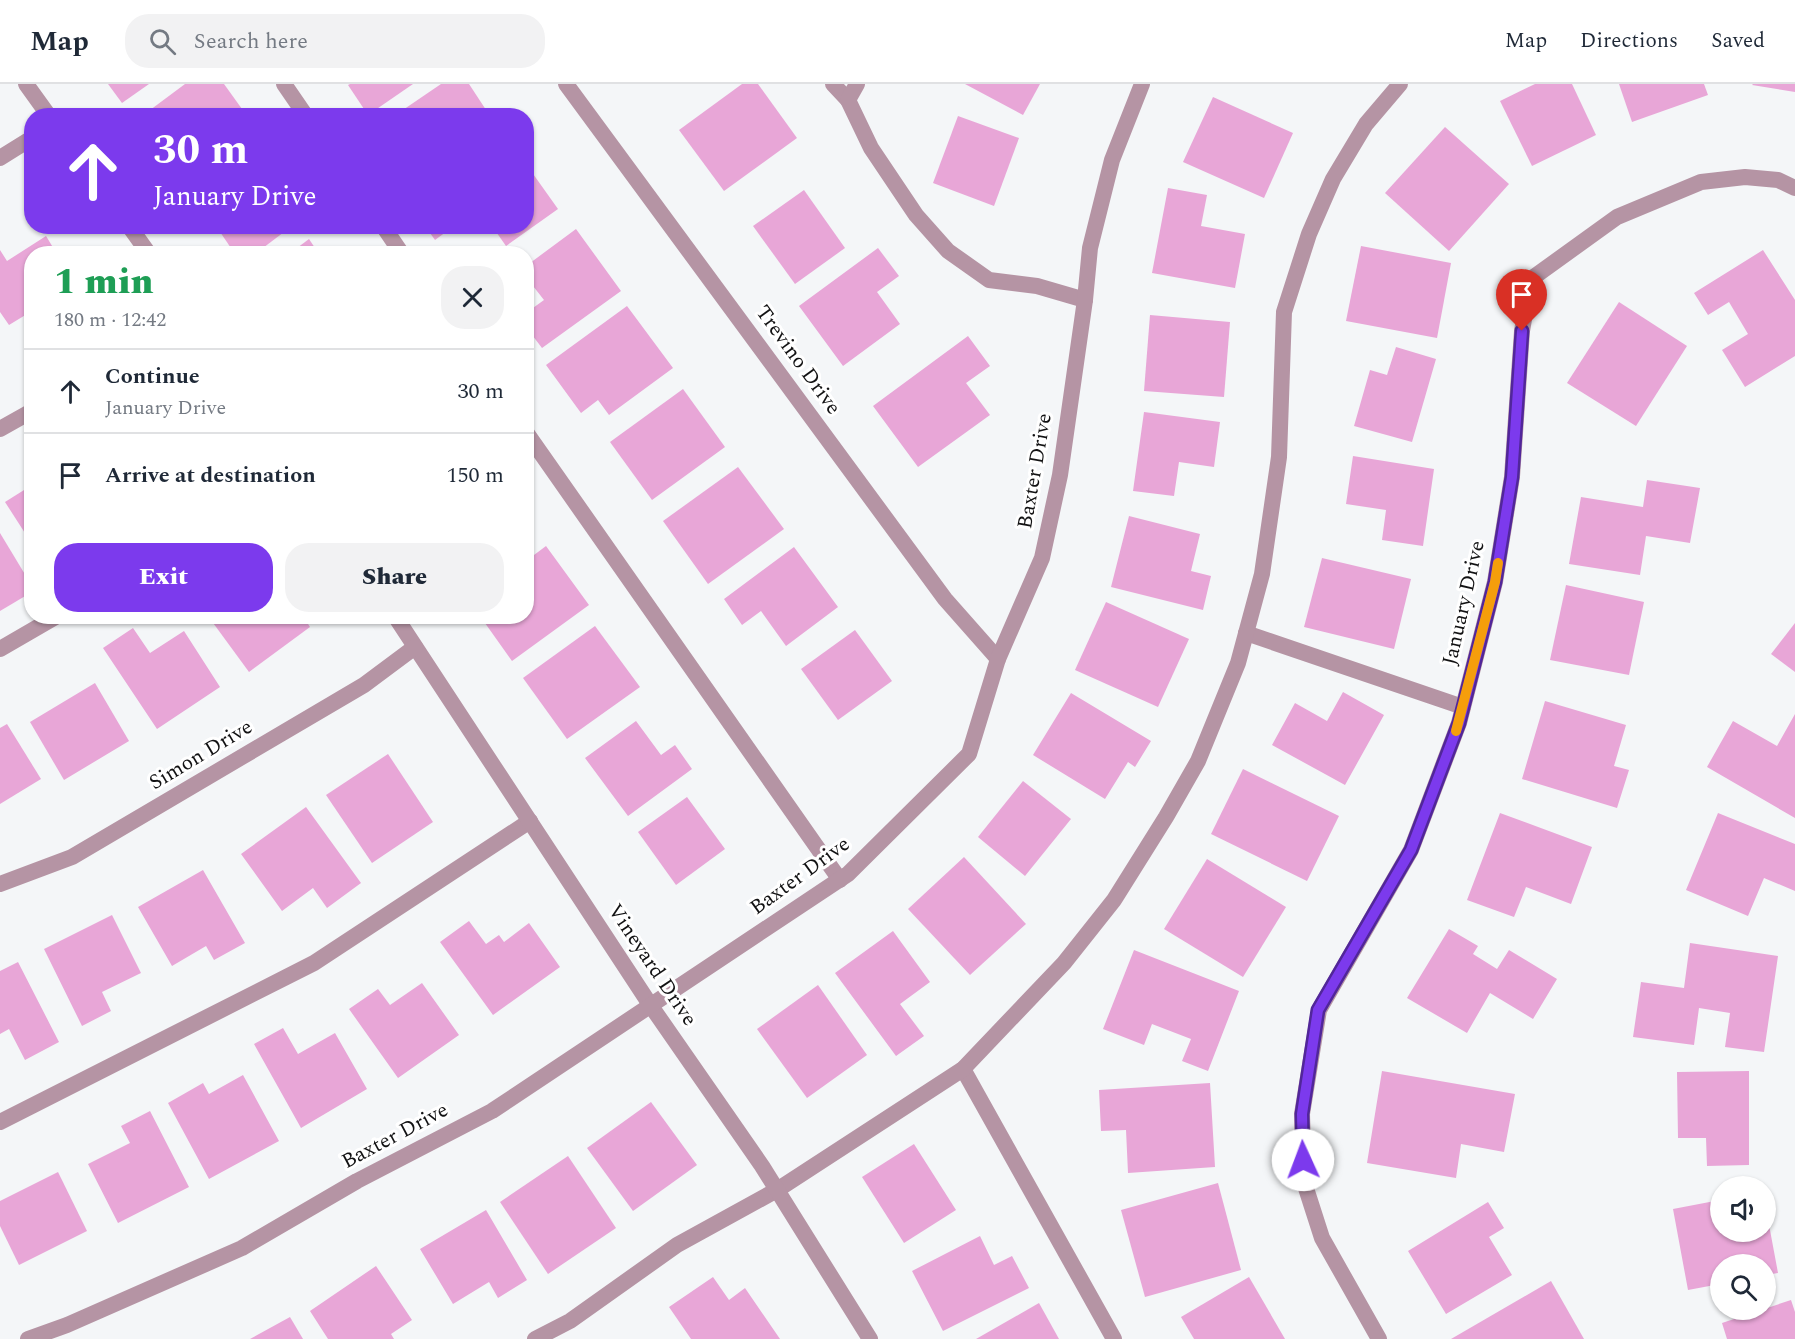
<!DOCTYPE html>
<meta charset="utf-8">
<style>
:root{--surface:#fff;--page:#f2f2f3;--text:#1f2937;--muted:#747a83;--line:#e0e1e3;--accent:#7c3aed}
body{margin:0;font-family:Spectral,serif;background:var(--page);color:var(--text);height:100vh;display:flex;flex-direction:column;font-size:22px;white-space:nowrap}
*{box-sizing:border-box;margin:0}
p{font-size:20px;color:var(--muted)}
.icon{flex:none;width:33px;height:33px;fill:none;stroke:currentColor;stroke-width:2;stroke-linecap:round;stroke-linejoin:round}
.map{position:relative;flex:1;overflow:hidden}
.side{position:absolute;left:24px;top:162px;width:510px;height:378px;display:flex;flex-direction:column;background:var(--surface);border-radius:24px;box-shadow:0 2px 4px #0004}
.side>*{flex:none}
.top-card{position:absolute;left:24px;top:24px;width:510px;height:126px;border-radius:24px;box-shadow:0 2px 4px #0004;background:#7c3aed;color:#fff;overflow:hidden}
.fabs{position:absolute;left:1710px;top:1092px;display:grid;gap:12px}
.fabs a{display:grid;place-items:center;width:66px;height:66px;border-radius:50%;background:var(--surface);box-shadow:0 2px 4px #0004;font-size:30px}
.pin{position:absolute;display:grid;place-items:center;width:51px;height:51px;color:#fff;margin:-62px -26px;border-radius:50% 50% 50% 0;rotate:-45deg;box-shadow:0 0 6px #0007}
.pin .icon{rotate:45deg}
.me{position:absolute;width:66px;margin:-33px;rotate:358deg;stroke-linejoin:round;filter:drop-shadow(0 0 4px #0008)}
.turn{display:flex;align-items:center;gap:21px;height:126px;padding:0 30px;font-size:27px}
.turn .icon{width:78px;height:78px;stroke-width:2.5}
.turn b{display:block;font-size:42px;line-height:51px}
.round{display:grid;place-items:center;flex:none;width:63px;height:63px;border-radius:24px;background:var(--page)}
.summary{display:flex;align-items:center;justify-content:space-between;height:102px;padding:0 30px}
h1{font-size:36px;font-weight:800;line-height:45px;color:#1e9e55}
.cta{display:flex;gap:12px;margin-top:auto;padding:12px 30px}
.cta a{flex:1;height:69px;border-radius:24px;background:var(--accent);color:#fff;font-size:24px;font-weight:800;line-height:69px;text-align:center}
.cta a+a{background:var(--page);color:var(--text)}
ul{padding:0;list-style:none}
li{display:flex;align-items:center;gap:18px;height:84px;padding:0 30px;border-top:2px solid var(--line)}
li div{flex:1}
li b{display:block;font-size:22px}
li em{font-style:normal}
header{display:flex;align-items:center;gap:36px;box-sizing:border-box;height:84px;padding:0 30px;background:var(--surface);border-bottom:2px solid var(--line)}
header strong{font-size:28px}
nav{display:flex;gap:33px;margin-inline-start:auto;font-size:21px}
.search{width:420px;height:54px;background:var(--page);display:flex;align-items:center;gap:15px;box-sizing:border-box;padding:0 21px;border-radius:24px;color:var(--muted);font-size:22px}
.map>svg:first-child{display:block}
.building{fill:#e8a6d7}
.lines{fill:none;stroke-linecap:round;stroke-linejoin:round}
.service{stroke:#b594a4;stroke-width:16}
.minor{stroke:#b594a4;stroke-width:16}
.tertiary{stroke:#b594a4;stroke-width:16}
.route-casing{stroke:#51269a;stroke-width:15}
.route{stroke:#7c3aed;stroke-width:10}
.slow{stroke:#f59e0b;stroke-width:10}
.labels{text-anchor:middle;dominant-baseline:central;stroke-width:6;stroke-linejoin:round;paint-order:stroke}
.street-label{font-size:21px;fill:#121213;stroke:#fff}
</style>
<header>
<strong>Map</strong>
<div class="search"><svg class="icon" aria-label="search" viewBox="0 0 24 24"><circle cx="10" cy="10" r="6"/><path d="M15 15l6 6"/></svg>Search here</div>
<nav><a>Map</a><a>Directions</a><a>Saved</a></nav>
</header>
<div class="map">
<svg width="1795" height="1255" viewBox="0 0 1795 1255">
<rect width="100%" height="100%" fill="#f4f6f8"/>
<g class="building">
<path d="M108,0H149L122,19Z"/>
<path d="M185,0H224L247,32H142Z"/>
<path d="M350,0H413L368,31L348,1Z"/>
<path d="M441,0H469L490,32H394Z"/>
<path d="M742,0H758L797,54L724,107L679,46Z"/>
<path d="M965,0H1040L1023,31Z"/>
<path d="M1535,0H1572L1596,51L1532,82L1500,17Z"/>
<path d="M1619,0H1704L1708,11L1632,38Z"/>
<path d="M1753,0H1795V8L1752,1Z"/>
<path d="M1213,13L1293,49L1264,114L1183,78Z"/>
<path d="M958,32L1019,54L994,122L933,99Z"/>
<path d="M1445,43L1509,100L1449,167L1385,109Z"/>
<path d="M526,80L558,125L506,162L492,142H526Z"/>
<path d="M1168,104L1207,111L1201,142L1245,150L1235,204L1152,189Z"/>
<path d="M804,106L845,164L795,200L753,142Z"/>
<path d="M216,142H292L255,170H235Z"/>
<path d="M425,142H454L435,156Z"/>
<path d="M576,145L621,207L542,264L526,243V229L544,216L526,193V182Z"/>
<path d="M46,152L57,170H32V227L9,241L0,228V166L7,177Z"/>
<path d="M309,155L319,170H289Z"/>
<path d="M1361,162L1451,179L1437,254L1346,237Z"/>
<path d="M878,164L899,192L877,208L900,240L843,282L799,222Z"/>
<path d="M1763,166L1795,216V272L1745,303L1722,266L1748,250L1729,218L1708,231L1694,209Z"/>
<path d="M1619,218L1687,262L1636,342L1567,299Z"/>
<path d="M627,222L673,284L609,331L598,316L581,329L546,281Z"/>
<path d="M1150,231L1230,238L1224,313L1144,307Z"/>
<path d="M968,252L990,282L966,299L990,331L918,383L873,322Z"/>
<path d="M1396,263L1436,275L1412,358L1354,342L1370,286L1387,291Z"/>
<path d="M683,305L725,363L652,416L610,358Z"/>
<path d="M1144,328L1220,338L1214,383L1179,378L1174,412L1133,407Z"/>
<path d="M1353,372L1434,385L1423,462L1382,456L1386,426L1346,420Z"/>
<path d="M738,383L784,445L708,500L663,437Z"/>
<path d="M1647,396L1700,404L1690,459L1646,452L1640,491L1569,480L1581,413L1643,423Z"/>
<path d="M32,401V460L5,418Z"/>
<path d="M1129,432L1200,450L1191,487L1211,492L1203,526L1111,503Z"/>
<path d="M0,449L32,502V508L0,527Z"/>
<path d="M546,462L589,521L512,577L480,532H526V477Z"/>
<path d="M794,463L838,523L786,562L761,527L742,541L724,515Z"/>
<path d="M1322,474L1411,495L1394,565L1304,543Z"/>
<path d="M1566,501L1644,518L1629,591L1550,576Z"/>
<path d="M1106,518L1189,555L1158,623L1075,586Z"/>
<path d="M208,532H303L310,543L249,588Z"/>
<path d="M1795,539V588L1771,570Z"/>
<path d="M595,542L640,603L567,655L523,594Z"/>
<path d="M133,544L150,569L184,547L220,603L157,645L103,564Z"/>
<path d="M855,546L892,597L838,636L801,585Z"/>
<path d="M95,599L129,657L64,696L30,638Z"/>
<path d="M1343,608L1384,631L1345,701L1272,661L1295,619L1327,637Z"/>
<path d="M1071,609L1151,657L1135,683L1128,678L1105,715L1033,671Z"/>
<path d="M1545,617L1626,641L1614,682L1629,686L1617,724L1522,695Z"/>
<path d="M1795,630V734L1707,683L1733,637L1777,662Z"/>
<path d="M636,637L661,671L675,661L692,685L628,732L585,674Z"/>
<path d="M7,640L41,695L0,720V644Z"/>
<path d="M388,670L433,738L372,779L326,711Z"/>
<path d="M1243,685L1339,732L1307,797L1211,750Z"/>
<path d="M1023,697L1071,735L1025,792L978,753Z"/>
<path d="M687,713L725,765L676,801L638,748Z"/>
<path d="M306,723L361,799L327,824L313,804L282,827L241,770Z"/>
<path d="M1500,729L1592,763L1571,820L1526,803L1514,833L1467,816Z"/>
<path d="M1718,729L1795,760V807L1764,794L1748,832L1686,806Z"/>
<path d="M964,773L1026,840L970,891L908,825Z"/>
<path d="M1207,775L1286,823L1243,893L1164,845Z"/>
<path d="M203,786L245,859L214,876L206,862L172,882L138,823Z"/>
<path d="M112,831L141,889L102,908L111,927L82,942L44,865Z"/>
<path d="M469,837L486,860L499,851L504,858L529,839L560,883L493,931L440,858Z"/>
<path d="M1449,845L1478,862L1473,870L1497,885L1509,866L1557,895L1533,935L1490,909L1467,949L1407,914Z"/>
<path d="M893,847L930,898L900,920L924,952L896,972L835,889Z"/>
<path d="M1690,859L1778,872L1764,968L1725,963L1730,929L1699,924L1694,961L1633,953L1641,898L1684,904Z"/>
<path d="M1134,866L1239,907L1208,987L1182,977L1191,955L1152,940L1144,961L1103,945Z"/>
<path d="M18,878L59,958L25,976L9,945L0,950V887Z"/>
<path d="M422,899L459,951L398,994L349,925L378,905L390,921Z"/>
<path d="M818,901L867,971L807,1014L757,945Z"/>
<path d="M283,944L298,970L335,949L367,1005L301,1044L254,960Z"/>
<path d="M1382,987L1515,1010L1504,1068L1461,1060L1456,1094L1367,1079Z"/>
<path d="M1749,987V1081L1707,1082L1706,1054H1678L1677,988Z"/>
<path d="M243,991L279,1057L209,1095L168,1019L203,999L209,1010Z"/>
<path d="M1210,999L1215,1083L1128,1089L1126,1046L1101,1047L1099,1006Z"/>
<path d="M651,1018L697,1081L633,1127L587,1064Z"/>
<path d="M150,1027L189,1103L118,1139L88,1080L130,1059L121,1042Z"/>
<path d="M914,1060L956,1126L904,1159L862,1093Z"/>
<path d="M568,1072L616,1144L548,1190L500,1118Z"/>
<path d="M58,1088L87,1147L19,1181L0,1142V1117Z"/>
<path d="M1218,1099L1241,1186L1145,1213L1121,1126Z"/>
<path d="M1720,1116V1148H1766L1767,1130L1778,1189L1766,1191V1180H1720V1200L1688,1206L1673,1125Z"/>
<path d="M1488,1118L1504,1144L1489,1153L1512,1191L1446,1230L1408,1167Z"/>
<path d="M486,1126L527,1196L498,1214L489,1198L453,1220L420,1165Z"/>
<path d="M980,1152L994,1181L1012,1172L1029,1204L943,1247L912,1187Z"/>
<path d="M376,1182L412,1236L391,1250L394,1255H328L310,1227Z"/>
<path d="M713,1193L729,1216L745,1204L780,1255H691L669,1223Z"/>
<path d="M1249,1193L1285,1255H1194L1181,1233Z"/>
<path d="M1551,1197L1584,1255H1451Z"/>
<path d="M1791,1216L1795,1228V1255H1727L1722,1239Z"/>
<path d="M1039,1219L1059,1255H976Z"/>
<path d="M290,1233L303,1255H250Z"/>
</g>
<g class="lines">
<g class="service">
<path d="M284,0L306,32"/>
<path d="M833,0L848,16"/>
<path d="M857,0L848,16L871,64L916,131L948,167L989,196L1037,202L1085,216"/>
<path d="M0,74L32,54"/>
<path d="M383,142L402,170"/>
<path d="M526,348L840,796"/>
<path d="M1246,549L1463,623"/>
<path d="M0,565L57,532"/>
<path d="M963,985L1114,1255"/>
<path d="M0,1038L314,879L530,737"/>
<path d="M535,1255L570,1237L677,1161L777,1106L963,985L1064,879L1114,816L1166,733L1198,677L1238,579L1262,490L1279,373L1284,228L1309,150L1333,95L1366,40L1400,0"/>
</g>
<g class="minor">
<path d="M26,0L49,32"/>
<path d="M566,0L945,515L998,575"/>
<path d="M129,142L149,170"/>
<path d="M0,345L32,327"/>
<path d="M395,532L651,922L762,1082L870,1255"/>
<path d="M0,800L72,773L364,601L415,563"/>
<path d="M1379,1255L1322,1154L1304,1098L1302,1030L1319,926L1411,766L1459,639L1495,498L1512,393L1522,247L1531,195L1617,133L1701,98L1745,93L1778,96L1795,104"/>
</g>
<path class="tertiary" d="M28,1255L67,1241L242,1164L357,1097L492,1027L848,790L969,670L998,575L1042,474L1060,391L1085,216L1090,164L1112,76L1142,0"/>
</g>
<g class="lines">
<defs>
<path id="route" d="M1303,1076L1302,1030L1318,926L1411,766L1459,639L1495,498L1512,393L1522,247"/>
</defs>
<use href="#route" class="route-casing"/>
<use href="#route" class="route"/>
<path class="slow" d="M1456,647L1495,498L1498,479"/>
</g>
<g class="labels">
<g class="street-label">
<text transform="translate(798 276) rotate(54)">Trevino Drive</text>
<text transform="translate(1035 387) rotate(-80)">Baxter Drive</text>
<text transform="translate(1464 519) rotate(-77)">January Drive</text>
<text transform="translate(201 671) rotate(-31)">Simon Drive</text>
<text transform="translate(800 792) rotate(-36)">Baxter Drive</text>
<text transform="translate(652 881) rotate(56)">Vineyard Drive</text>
<text transform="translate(395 1052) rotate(-28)">Baxter Drive</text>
</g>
</g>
</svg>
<div class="fabs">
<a><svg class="icon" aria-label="sound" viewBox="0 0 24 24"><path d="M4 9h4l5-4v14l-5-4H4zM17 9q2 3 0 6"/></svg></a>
<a><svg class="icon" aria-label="search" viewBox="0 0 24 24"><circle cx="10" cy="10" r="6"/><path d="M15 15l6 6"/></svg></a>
</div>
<div class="pin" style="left:1522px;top:247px;background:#d93025"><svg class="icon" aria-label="arrive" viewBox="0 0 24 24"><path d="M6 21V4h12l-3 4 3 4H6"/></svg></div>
<svg class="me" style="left:1303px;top:1076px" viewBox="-20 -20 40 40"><circle r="19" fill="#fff"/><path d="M0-13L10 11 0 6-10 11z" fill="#7c3aed"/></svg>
<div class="top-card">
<div class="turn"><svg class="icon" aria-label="ahead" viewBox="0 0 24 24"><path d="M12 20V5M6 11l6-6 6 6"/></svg><div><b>30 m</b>January Drive</div></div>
</div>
<section class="side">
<div class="summary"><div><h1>1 min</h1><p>180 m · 12:42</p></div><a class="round"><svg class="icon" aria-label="close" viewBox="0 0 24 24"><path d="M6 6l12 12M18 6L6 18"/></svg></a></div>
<ul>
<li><svg class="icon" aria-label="ahead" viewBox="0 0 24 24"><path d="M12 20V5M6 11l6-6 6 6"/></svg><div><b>Continue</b><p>January Drive</p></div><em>30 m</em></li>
<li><svg class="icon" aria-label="arrive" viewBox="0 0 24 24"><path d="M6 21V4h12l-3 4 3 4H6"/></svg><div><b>Arrive at destination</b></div><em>150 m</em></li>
</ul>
<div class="cta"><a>Exit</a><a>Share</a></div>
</section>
</div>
